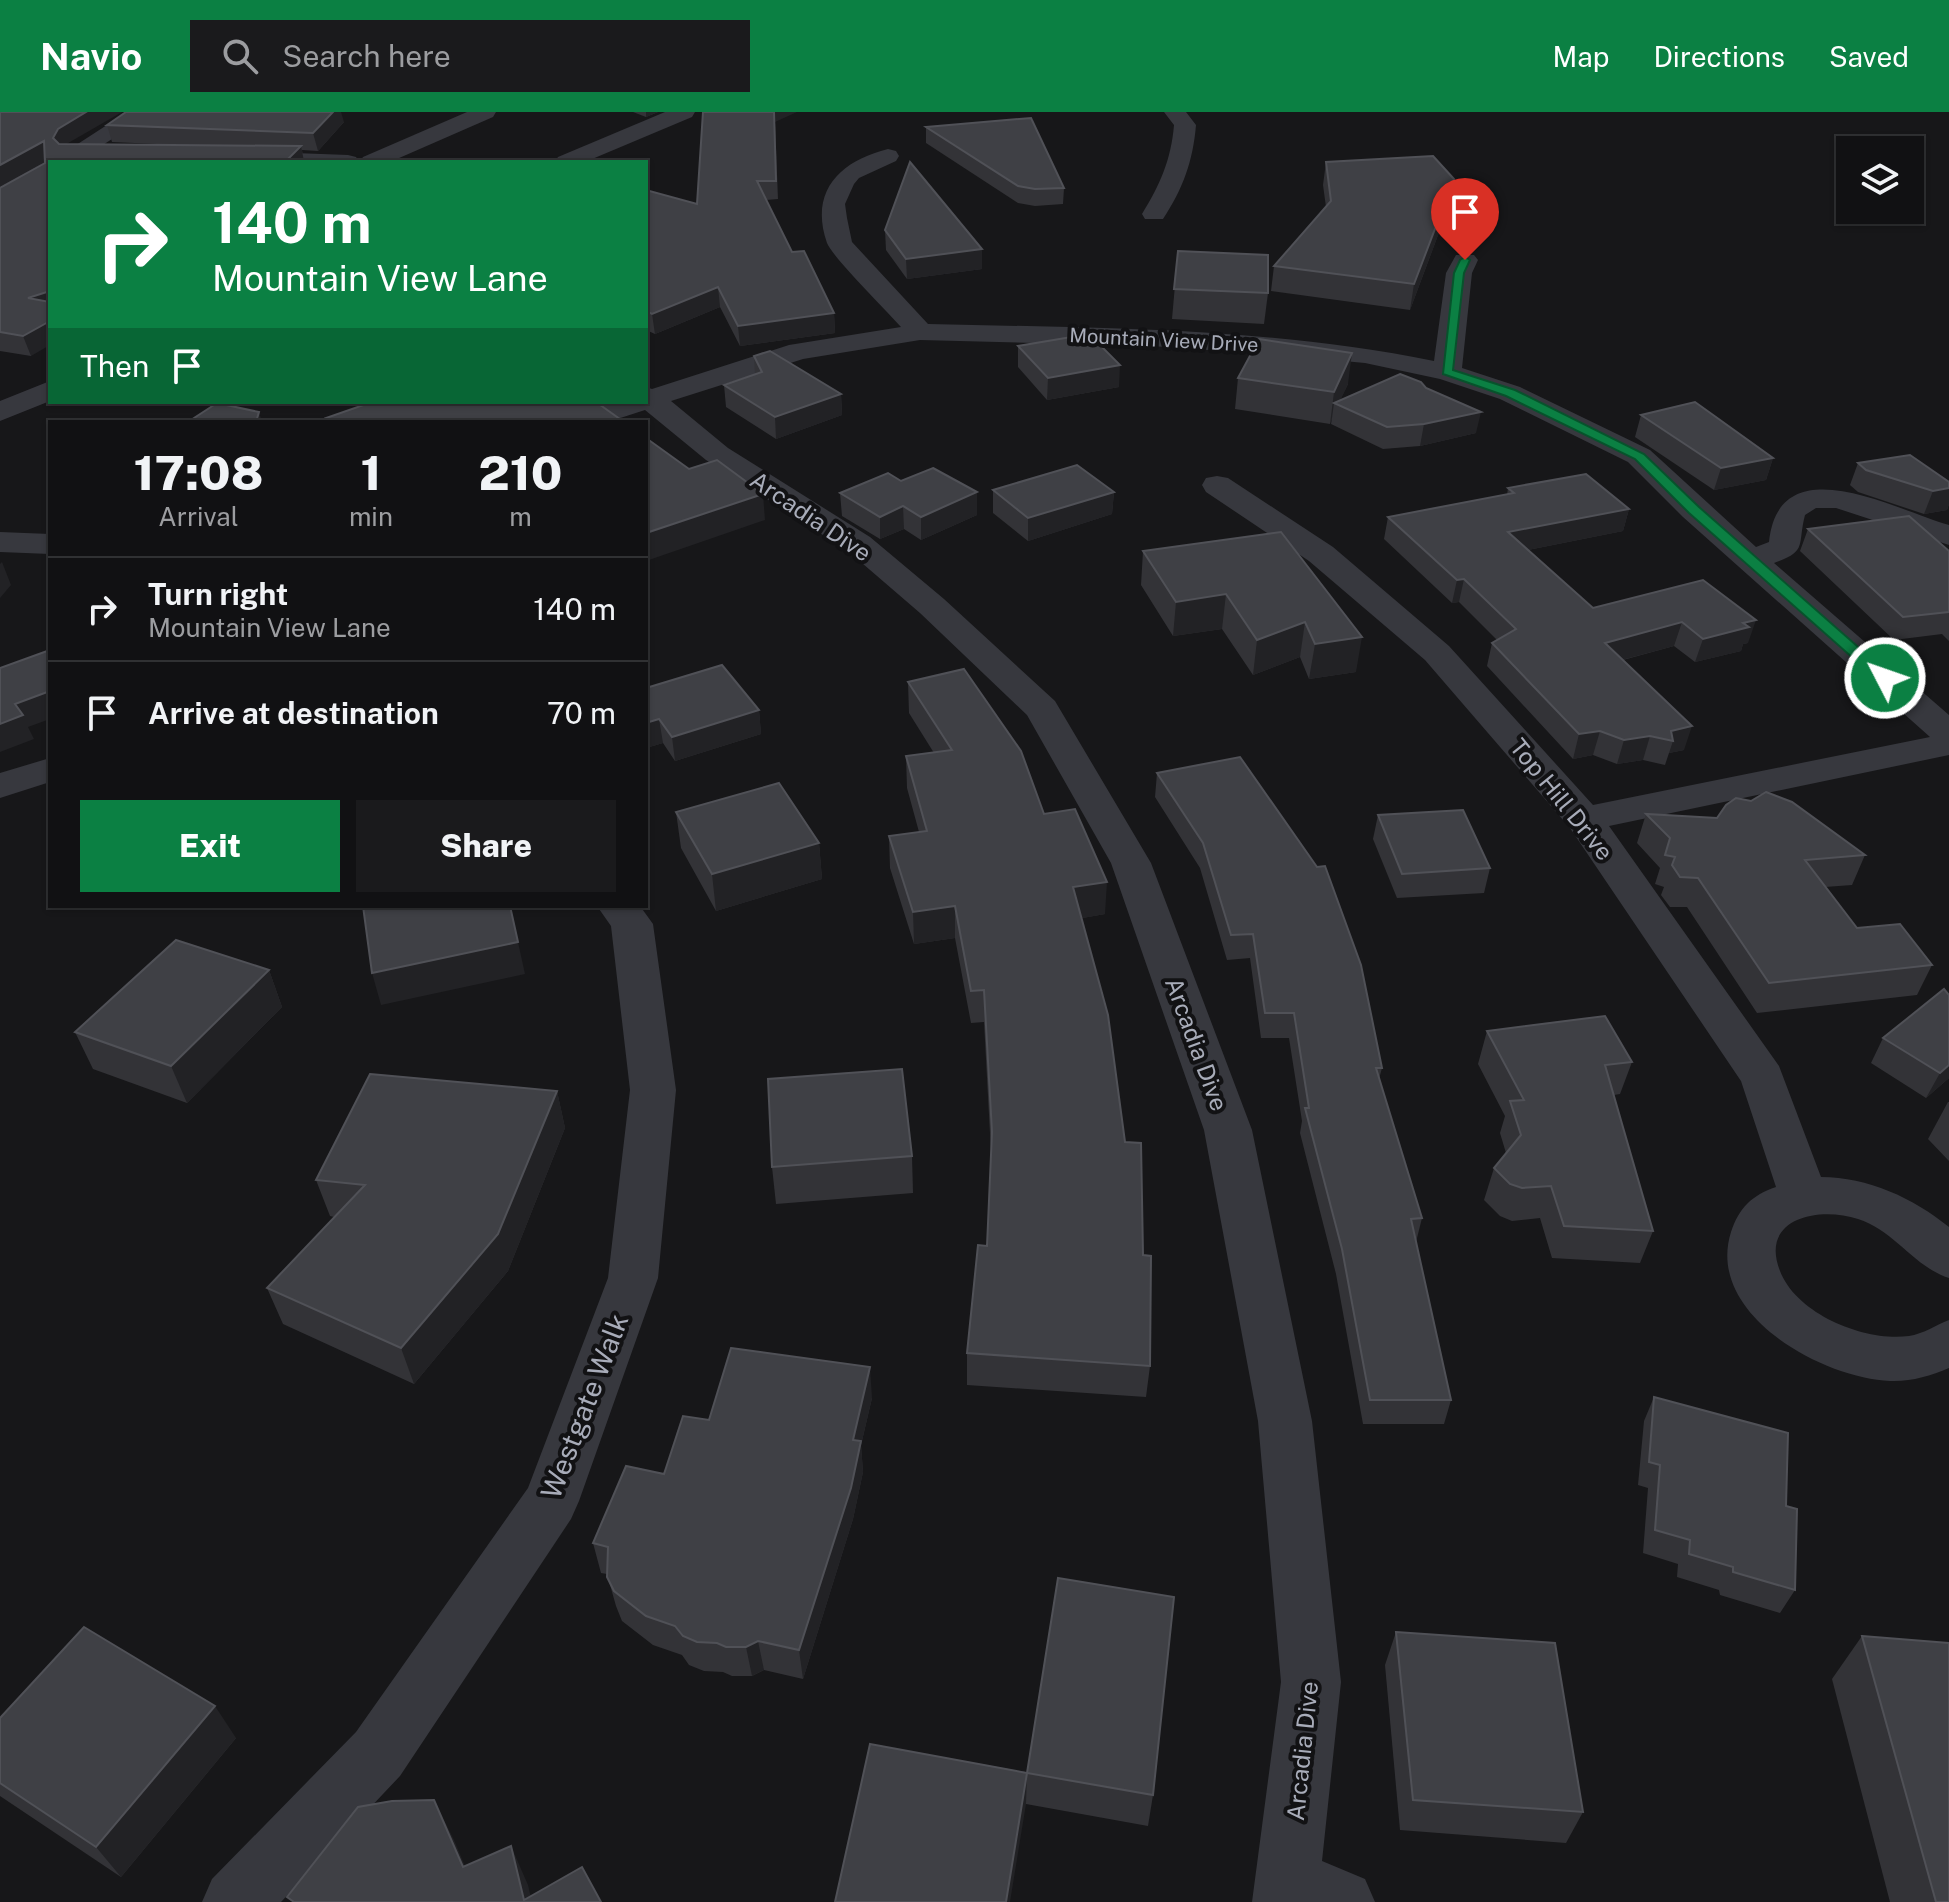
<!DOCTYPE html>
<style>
:root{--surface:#111113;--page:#1a1a1c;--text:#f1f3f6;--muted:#9c9da0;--line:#303133;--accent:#0b8043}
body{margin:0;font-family:"Public Sans",sans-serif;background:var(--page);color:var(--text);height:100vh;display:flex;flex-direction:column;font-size:30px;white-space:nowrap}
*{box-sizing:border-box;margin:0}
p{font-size:26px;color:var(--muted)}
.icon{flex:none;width:44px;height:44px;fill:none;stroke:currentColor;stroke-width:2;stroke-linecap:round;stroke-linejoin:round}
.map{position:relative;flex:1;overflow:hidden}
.side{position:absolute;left:48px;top:308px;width:600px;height:488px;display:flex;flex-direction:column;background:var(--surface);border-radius:0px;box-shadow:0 2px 6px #0004,0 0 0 2px var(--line)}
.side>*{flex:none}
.top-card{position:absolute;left:48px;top:48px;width:600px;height:244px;border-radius:0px;box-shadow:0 2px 6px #0004,0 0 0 2px var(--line);background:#0b8043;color:#fff;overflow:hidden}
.tools{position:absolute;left:1836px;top:24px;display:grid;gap:16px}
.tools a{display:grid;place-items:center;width:88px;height:88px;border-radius:0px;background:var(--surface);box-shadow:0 2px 6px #0004,0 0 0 2px var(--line);font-size:40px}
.pin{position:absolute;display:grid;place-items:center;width:68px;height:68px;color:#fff;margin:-82px -34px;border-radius:50% 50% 50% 0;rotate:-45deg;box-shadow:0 0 8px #0007}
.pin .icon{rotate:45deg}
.me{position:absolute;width:88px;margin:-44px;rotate:311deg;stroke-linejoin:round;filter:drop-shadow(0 0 6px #0008)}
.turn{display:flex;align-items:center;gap:28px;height:168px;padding:0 32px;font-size:36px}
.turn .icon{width:104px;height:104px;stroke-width:2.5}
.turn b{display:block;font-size:56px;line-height:68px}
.then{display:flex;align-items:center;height:76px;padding:0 32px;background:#0003;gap:16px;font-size:30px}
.eta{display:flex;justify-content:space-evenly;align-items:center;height:136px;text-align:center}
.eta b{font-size:48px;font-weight:800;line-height:56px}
.cta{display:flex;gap:16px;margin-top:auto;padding:16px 32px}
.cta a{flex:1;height:92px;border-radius:0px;background:var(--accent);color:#fff;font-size:32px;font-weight:800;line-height:92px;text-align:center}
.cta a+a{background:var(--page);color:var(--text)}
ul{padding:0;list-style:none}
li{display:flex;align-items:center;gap:24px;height:104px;padding:0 32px;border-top:2px solid var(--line)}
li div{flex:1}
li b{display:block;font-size:30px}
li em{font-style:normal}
header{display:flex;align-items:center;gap:48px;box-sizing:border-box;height:112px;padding:0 40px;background:var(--accent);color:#fff}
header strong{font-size:38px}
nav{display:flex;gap:44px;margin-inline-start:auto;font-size:28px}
.search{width:560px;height:72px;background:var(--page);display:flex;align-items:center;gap:20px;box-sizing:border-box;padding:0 28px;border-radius:0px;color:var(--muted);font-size:30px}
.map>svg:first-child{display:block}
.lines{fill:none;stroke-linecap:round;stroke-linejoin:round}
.minor{fill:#37383e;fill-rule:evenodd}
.wall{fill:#333337}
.shaded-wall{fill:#222225}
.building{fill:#3f4045;stroke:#505157;stroke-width:2}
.route{fill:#0b8043;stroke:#07532c;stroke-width:2}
.labels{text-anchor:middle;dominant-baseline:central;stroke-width:8;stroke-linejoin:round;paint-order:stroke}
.far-street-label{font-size:20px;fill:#a8acb9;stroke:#121214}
.street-label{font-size:24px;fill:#a8acb9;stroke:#121214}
.near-street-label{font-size:28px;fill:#a8acb9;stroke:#121214}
</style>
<header>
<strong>Navio</strong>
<div class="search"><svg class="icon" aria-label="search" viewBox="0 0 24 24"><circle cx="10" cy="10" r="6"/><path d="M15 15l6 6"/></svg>Search here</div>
<nav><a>Map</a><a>Directions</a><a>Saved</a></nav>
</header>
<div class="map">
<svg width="1949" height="1790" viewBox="0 0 1949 1790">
<rect width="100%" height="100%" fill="#171719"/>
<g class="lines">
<g class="minor">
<path d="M127,0H153L77,50H50Z"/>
<path d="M467,0H496L493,5L390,50H360L363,45Z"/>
<path d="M665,0H695L692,5L585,50H555L558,45Z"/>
<path d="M1164,0H1186L1196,13C1193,49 1183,77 1163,107H1145L1142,102C1160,73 1171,48 1174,13Z"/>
<path d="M888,37L896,39L899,44L896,49L859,66L854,72L845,92L847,106L852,130L928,212C1097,216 1268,215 1434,249L1446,161L1456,143H1474L1478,148L1472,161L1462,256L1520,275L1650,338L1756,435L1769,430C1779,333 1893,397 1949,413V433L1836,396H1816L1805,403C1797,434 1808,439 1774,451L1949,603V643L1609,714L1779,954L1821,1065C1868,1065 1913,1086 1949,1115V1166C1914,1155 1894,1118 1858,1107C1819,1094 1759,1106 1780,1159C1797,1203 1866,1230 1909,1224C1923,1222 1936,1213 1949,1208V1256C1930,1264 1910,1270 1890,1269C1822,1266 1705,1202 1731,1120C1739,1096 1752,1083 1776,1075L1741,969L1570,716L1425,548L1309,449L1206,380L1202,373L1206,366L1217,364L1228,366L1333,435L1449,534L1593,693L1930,625L1683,405L1628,350L1500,287L1440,267L1365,251L1268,242L1151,234L920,228L803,247L671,289L728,336L870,425L944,487L1055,589L1151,751L1252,1018L1312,1309L1341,1570L1322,1749L1365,1767L1375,1790H1252L1281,1570L1258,1309L1204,1018L1111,751L1027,603L920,501L848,439L706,348L645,298L608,310H563C577,291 624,290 646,290V275L652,277L789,233L901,215C887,199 833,146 827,131C809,79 840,49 888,37Z"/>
<path d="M244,39L348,43L356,45L359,50H235L233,46L236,41Z"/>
<path d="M50,269V289L0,309V289Z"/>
<path d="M0,420L50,422V442L0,440Z"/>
<path d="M50,646V670L0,686V661Z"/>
<path d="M597,794H640L653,812L676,978L658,1166L579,1389L571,1407L400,1664L281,1790H202L212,1767L356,1620L528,1376L608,1166L630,978L611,814Z"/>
</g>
</g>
<g class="wall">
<path d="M633,0H658L646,5Z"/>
<path d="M344,10L318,39L302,38L304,50H50L31,244L0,239V76L45,51V50L0,75L68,32L179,33L112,30L107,13Z"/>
<path d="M775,10L778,87L766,88L792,140L834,201L835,221L740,234L720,195L655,222L646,218V78L697,92Z"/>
<path d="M926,15L1064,76L1063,92L1035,94L1018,91L926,31Z"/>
<path d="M1326,50L1450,91L1410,198L1271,179L1274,154L1326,95L1323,73Z"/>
<path d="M885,118L982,137V157L907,167L886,138Z"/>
<path d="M1178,139L1268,181L1264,212L1172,207Z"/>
<path d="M1018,234L1119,275L1047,288L1018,255Z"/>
<path d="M754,244L841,282L842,303L776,327L726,295L724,273L755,263Z"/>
<path d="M1238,266L1348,272L1340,288L1426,276L1476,321L1420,334L1383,337L1331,312L1332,306L1330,312L1235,297Z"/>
<path d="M1641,303L1773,346L1766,368L1714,378L1635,325Z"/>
<path d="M1858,351L1949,370V392L1947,398L1924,402L1858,380L1850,373Z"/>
<path d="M901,369L977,380V403L921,428L904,417L880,427L842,404L840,381Z"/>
<path d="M1508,376L1629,397L1623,419L1528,438L1593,496L1703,468L1748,531L1743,532L1741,539L1695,550L1674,534L1623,548L1684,638L1669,641L1665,653L1643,648L1617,652L1593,643L1573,647L1487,554L1492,531L1497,528L1459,490L1452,491L1384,427L1388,405L1507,383Z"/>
<path d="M993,378L1114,380L1112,402L1028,429L993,401Z"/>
<path d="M1808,417L1949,439V529L1942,522L1894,528L1800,439Z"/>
<path d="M1281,420L1356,560L1309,567L1300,545L1253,563L1222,517L1173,524L1141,473L1143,439Z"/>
<path d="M908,570L1044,702L1105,802L1082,806L1125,1030L1143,1143L1150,1254L1146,1285L967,1273V1241L987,1134L991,1040L984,910L971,911L955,826L914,832L890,756L889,724L919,720L907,676L906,644L934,641L909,601Z"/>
<path d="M646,576L759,598L761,622L675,649L663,631L646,636Z"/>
<path d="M1157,661L1382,956L1379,967L1422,1106L1416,1130L1451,1288L1444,1312H1363L1336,1162L1300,1021L1302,1009L1289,926H1261L1250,846L1227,848L1200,756L1155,685Z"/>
<path d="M676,700L819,731L822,767L716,799L681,736Z"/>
<path d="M1646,702L1865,743L1852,773L1825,775L1857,816L1932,853L1917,883L1757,901L1687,795H1670L1661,783L1664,775L1655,772L1660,756L1637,731Z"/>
<path d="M1378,703L1490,756L1484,781L1397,786L1373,727Z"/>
<path d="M269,858L282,895L187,991L93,957L75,920Z"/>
<path d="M1487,919L1632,950L1620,982L1614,983L1653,1119L1640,1151L1552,1146L1540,1106L1512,1109L1500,1104L1484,1088L1494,1056L1506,1041L1500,1021L1505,1004L1478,952Z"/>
<path d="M1883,926L1949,966L1926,986L1871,951Z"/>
<path d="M557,979L565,1016L508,1159L414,1272L283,1212L267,1176L334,1105L330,1104L316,1068Z"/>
<path d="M1948,990H1949V1049L1928,1027Z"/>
<path d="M912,1044L913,1081L776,1092L772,1055Z"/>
<path d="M1654,1285L1786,1394L1795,1478L1780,1501L1720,1483L1719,1478L1677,1465L1678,1452L1643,1441L1648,1376L1638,1373L1644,1309Z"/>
<path d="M872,1286L861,1333L863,1360L853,1407L803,1567L764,1558L752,1564H732L723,1560L704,1559L689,1553L682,1543L653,1533L622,1509L616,1494L607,1462L601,1461L593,1431L664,1362L709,1308Z"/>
<path d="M1396,1520L1583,1700L1566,1731L1400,1718L1385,1553Z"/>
<path d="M1862,1524L1949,1790H1890L1832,1567Z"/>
<path d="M0,1606L236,1626L121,1765L0,1684Z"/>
<path d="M870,1632L1153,1683L1148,1714L1026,1692Z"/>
</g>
<g class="shaded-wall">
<path d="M86,0H122L63,34L59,44L53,26L58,17Z"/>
<path d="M333,0H341L344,10L318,39L313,21Z"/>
<path d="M646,0H658L646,5Z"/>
<path d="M774,0H797L775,10L778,87Z"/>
<path d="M44,29L51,47L0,75V53Z"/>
<path d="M301,34L304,50L288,47Z"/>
<path d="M1454,67L1450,91L1410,198L1414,172Z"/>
<path d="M982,137V157L907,167L906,147Z"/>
<path d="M718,175L720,195L655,222L652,202Z"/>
<path d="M50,179V201L28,186Z"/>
<path d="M834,201L835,221L740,234L738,214Z"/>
<path d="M50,209V233L31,244L23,224Z"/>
<path d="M1352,241L1348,272L1338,293L1334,291L1332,306L1330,312L1334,280Z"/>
<path d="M1120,253L1119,275L1047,288L1048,266Z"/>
<path d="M841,282L842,303L776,327L775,305Z"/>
<path d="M259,300L262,310H256Z"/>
<path d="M1481,300L1476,321L1420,334L1424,312Z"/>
<path d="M1773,346L1766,368L1714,378L1721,356Z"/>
<path d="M1949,376V392L1947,398L1924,402L1933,379Z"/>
<path d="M977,380V403L921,428V405Z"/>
<path d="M1114,380L1112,402L1028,429V406Z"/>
<path d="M763,382L765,408L646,449V421Z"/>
<path d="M903,394L904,417L880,427V405Z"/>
<path d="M1629,397L1623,419L1503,443L1508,420Z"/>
<path d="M2,450L11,473L0,486V452Z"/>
<path d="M1464,467L1459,490L1452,491L1457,468Z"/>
<path d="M1226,482L1222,517L1173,524L1176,490Z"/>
<path d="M1756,508L1748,531L1743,532L1741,539L1695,550L1703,527L1743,511Z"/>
<path d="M1305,510L1300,545L1253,563L1257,528Z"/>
<path d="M1682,510L1674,534L1599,554L1605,531Z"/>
<path d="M1362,525L1356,560L1309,567L1315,532Z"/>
<path d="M50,579V607L28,615L34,627L0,640V612L15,592Z"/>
<path d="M759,598L761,622L675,649L672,625Z"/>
<path d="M659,607L663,631L646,636V611Z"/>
<path d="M1692,614L1684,638L1669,641L1673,629L1671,619Z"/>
<path d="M1600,619L1593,643L1573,647L1579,622Z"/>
<path d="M1650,624L1643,648L1617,652L1624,628Z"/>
<path d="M819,731L822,767L716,799L712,762Z"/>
<path d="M1107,770L1105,802L1072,808L1073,775Z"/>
<path d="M510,794L525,862L381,893L372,861Z"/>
<path d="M955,794V826L914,832L913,800Z"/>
<path d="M269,858L282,895L187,991L171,954Z"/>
<path d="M1949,953V966L1926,986L1940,961Z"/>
<path d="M557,979L565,1016L508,1159L414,1272L401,1236Z"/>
<path d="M870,1255L872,1286L861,1333L863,1360L853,1407L803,1567L799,1538Z"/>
<path d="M758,1529L764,1558L752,1564L746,1535Z"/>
<path d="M215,1594L236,1626L121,1765L96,1735Z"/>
<path d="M1027,1661L1026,1692L1010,1790H1006Z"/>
<path d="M434,1688L454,1728L480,1790L463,1755Z"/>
<path d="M511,1734L528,1773L532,1790H525Z"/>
</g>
<g class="building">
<path d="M0,0H86L58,17L53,26L59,32L301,34L288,47L302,50H50V179L28,186L50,190V209L23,224L0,220V76L45,51L44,29L0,53Z"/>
<path d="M126,0H333L313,21L107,13Z"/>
<path d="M703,0H774L776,69H757L792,140L804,139L834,201L738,214L718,175L652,202L646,199V78L697,92Z"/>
<path d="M1031,6L1064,76L1035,77L1018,74L926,15Z"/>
<path d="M1433,44L1454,67L1414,172L1274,154L1331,89L1326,50Z"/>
<path d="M910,50L982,137L906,147L885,118Z"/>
<path d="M1178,139L1268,143V181L1174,177Z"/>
<path d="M1089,222L1120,253L1048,266L1018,234Z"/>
<path d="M1259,227L1352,241L1334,280L1238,266Z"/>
<path d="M770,239L841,282L775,305L724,273L762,260L754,244Z"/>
<path d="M1400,262L1421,270L1426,276L1481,300L1424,312L1387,315L1334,291Z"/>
<path d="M372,290H596L624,310H332L326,306Z"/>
<path d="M1695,290L1773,346L1721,356L1641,303Z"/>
<path d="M217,291L259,300L256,310H188Z"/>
<path d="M646,326L689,357L717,348L763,382L646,421Z"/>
<path d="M1910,343L1949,370V376L1933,379L1866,358L1858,351Z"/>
<path d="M1077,353L1114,380L1028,406L993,378Z"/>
<path d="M933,356L977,380L921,405L903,394L880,405L840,381L888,361L901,369Z"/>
<path d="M1586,362L1629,397L1508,420L1593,496L1703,468L1756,508L1743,511L1749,515L1703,527L1682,510L1605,531L1692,614L1671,619L1673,629L1650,624L1624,628L1600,619L1579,622L1492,531L1516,517L1464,467L1457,468L1388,405L1514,381L1508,376Z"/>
<path d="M1909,404L1949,439V500L1903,505L1808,417Z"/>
<path d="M1281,420L1362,525L1315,532L1305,510L1257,528L1226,482L1176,490L1143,439Z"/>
<path d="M50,538V579L15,592L23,603L0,612V556Z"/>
<path d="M722,553L759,598L672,625L659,607L646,611V576Z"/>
<path d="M964,557L1021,639L1044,702L1075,697L1107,770L1073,775L1108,903L1125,1030L1141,1031L1143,1143L1151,1144L1150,1254L967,1241L978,1133L987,1134L992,1020L984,878L971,879L955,794L913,800L889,724L927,719L906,644L952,638L908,570Z"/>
<path d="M1240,645L1317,755L1325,754L1361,853L1382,956H1376L1422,1106L1411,1107L1451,1288H1370L1342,1137L1305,996H1309L1294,901H1265L1253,822L1231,823L1203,731L1157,661Z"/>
<path d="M779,671L819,731L712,762L676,700Z"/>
<path d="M1766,680L1792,690L1865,743L1805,748L1857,816L1900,812L1932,853L1769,871L1698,766L1680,765L1672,753L1675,745L1665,743L1670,726L1646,702L1717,706L1726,693L1736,686L1751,689Z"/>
<path d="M1463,698L1490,756L1402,762L1378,703Z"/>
<path d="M363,794H510L518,830L372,861Z"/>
<path d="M176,828L269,858L171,954L75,920Z"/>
<path d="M1944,877L1949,883V953L1940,961L1883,926Z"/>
<path d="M1605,904L1632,950L1605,953L1653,1119L1564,1114L1551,1074L1522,1076L1510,1072L1494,1056L1521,1023L1510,989L1524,988L1487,919Z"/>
<path d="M902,957L912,1044L772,1055L768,967Z"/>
<path d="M370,962L557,979L498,1122L401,1236L267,1176L365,1073L316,1068Z"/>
<path d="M731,1236L870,1255L853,1328L861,1329L851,1376L799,1538L758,1529L746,1535H726L717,1531L697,1530L683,1524L675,1514L646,1504L614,1479L607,1465L608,1435L593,1431L626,1354L664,1362L683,1304L709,1308Z"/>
<path d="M1654,1285L1788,1321L1786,1394L1797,1397L1795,1478L1733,1460V1455L1689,1442L1690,1428L1655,1418L1660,1353L1649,1350Z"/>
<path d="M1058,1466L1174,1485L1153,1683L1027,1661Z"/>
<path d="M84,1515L215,1594L96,1735L0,1671V1606Z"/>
<path d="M1396,1520L1555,1531L1583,1700L1413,1688Z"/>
<path d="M1862,1524L1949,1531V1790H1936Z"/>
<path d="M870,1632L1027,1661L1006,1790H835Z"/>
<path d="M434,1688L463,1755L511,1734L524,1788L582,1755L601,1790H294L287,1785L358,1695L392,1689Z"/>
</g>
<path class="route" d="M1465,145L1470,148L1464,161L1453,258L1515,278L1644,342L1699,395L1890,563V570H1880L1689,401L1635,347L1506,284L1443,262L1454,161L1460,148Z"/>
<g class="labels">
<g class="far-street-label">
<text transform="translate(1164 228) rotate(3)">Mountain View Drive</text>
</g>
<g class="street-label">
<text transform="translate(811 404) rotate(34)">Arcadia Dive</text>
<text transform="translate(1562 687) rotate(51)">Top Hill Drive</text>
<text transform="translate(1197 932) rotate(70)">Arcadia Dive</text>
<text transform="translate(1302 1639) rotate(-84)">Arcadia Dive</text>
</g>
<g class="near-street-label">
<text transform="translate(584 1294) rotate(-69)">Westgate Walk</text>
</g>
</g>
</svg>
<div class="tools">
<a><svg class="icon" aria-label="layers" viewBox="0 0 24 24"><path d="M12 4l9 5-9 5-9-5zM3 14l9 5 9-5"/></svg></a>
</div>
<div class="pin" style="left:1465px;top:148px;background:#d93025"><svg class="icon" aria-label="arrive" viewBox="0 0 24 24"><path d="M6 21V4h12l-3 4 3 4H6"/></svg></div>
<svg class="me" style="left:1885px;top:566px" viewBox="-20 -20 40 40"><circle r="17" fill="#0b8043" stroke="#fff" stroke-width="3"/><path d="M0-11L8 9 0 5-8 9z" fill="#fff"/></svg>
<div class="top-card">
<div class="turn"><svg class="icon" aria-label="right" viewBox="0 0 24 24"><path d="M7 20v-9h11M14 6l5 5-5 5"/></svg><div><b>140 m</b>Mountain View Lane</div></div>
<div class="then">Then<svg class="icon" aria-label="arrive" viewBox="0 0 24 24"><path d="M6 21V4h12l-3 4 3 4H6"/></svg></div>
</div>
<section class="side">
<div class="eta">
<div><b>17:08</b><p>Arrival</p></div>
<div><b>1</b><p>min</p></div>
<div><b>210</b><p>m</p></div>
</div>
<ul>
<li><svg class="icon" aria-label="right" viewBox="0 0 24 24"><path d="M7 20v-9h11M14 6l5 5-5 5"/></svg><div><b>Turn right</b><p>Mountain View Lane</p></div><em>140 m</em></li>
<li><svg class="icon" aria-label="arrive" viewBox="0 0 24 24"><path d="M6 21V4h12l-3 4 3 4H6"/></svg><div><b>Arrive at destination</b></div><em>70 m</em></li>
</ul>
<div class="cta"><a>Exit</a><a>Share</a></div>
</section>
</div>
